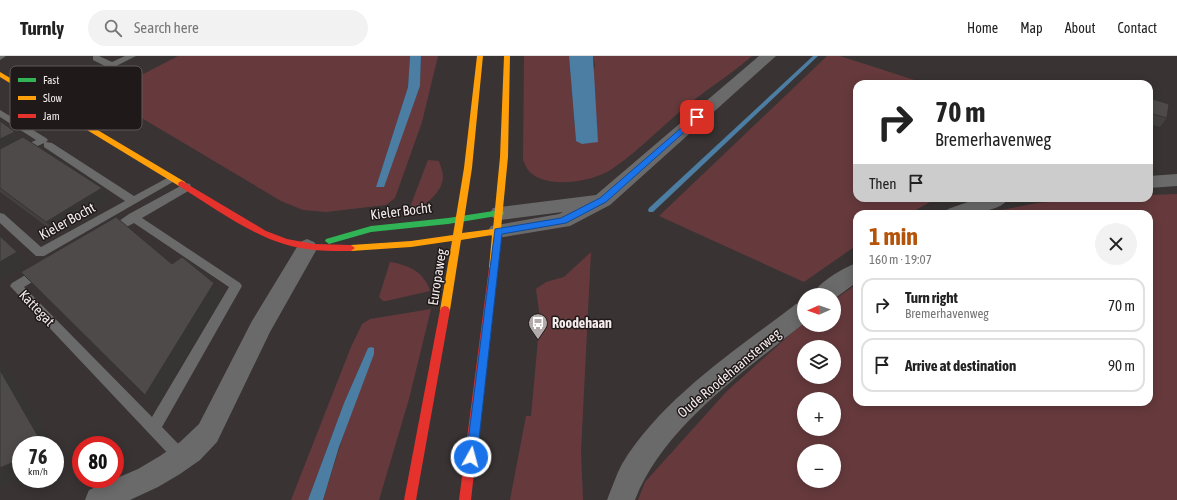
<!DOCTYPE html>
<meta charset="utf-8">
<style>
:root{--surface:#fff;--page:#f2f2f2;--text:#222;--muted:#767676;--line:#e0e0e0;--accent:#b45309}
body{margin:0;font-family:"Asap Condensed",sans-serif;background:var(--page);color:var(--text);height:100vh;display:flex;flex-direction:column;font-size:15px;white-space:nowrap}
*{box-sizing:border-box;margin:0}
p{font-size:13px;color:var(--muted)}
.icon{flex:none;width:22px;height:22px;fill:none;stroke:currentColor;stroke-width:2;stroke-linecap:round;stroke-linejoin:round}
.map{position:relative;flex:1;overflow:hidden}
.drawer{position:absolute;left:853px;top:154px;width:300px;height:196px;display:flex;flex-direction:column;background:var(--surface);border-radius:12px;box-shadow:0 2px 10px #0003}
.drawer>*{flex:none}
.top-card{position:absolute;left:853px;top:24px;width:300px;height:122px;border-radius:12px;box-shadow:0 2px 10px #0003;background:#fff;color:var(--text);overflow:hidden}
.needle{width:26px;rotate:268deg}
.controls{position:absolute;left:797px;top:232px;display:grid;gap:8px}
.controls a{display:grid;place-items:center;width:44px;height:44px;border-radius:50%;background:var(--surface);box-shadow:0 2px 10px #0003;font-size:20px}
.speed{position:absolute;left:12px;top:380px;display:flex;gap:8px;font-size:20px;font-weight:700;text-align:center}
.speed>*{display:grid;place-content:center;width:52px;height:52px;border-radius:50%;background:var(--surface);box-shadow:0 2px 10px #0003;line-height:1}
.speed small{font-size:10px;font-weight:400}
.speed .limit{border:6px solid #d22;background:#fff;color:#111}
.pin{position:absolute;display:grid;place-items:center;width:34px;height:34px;color:#fff;margin:-17px;border-radius:8px;box-shadow:0 2px 6px #0006}
.me{position:absolute;width:44px;margin:-22px;rotate:7deg;stroke-linejoin:round;filter:drop-shadow(0 0 3px #0008)}
.turn{display:flex;align-items:center;gap:14px;height:84px;padding:0 16px;font-size:18px}
.turn .icon{width:52px;height:52px;stroke-width:2.5}
.turn b{display:block;font-size:28px;line-height:34px}
.then{display:flex;align-items:center;height:38px;padding:0 16px;background:#0003;gap:8px;font-size:15px}
.round{display:grid;place-items:center;flex:none;width:42px;height:42px;border-radius:21px;background:var(--page)}
.headline{display:flex;align-items:center;justify-content:space-between;height:68px;padding:0 16px}
h1{font-size:24px;font-weight:700;line-height:30px;color:var(--accent)}
ul{padding:0;list-style:none}
li{display:flex;align-items:center;gap:12px;height:54px;margin:0 8px 6px;padding:0 8px;border:2px solid var(--line);border-radius:12px}
li div{flex:1}
li b{display:block;font-size:15px}
li em{font-style:normal}
header{display:flex;align-items:center;gap:24px;box-sizing:border-box;height:56px;padding:0 20px;background:var(--surface);border-bottom:1px solid var(--line)}
header strong{font-size:19px}
nav{display:flex;gap:22px;margin-inline-start:auto;font-size:14px}
.search{width:280px;height:36px;background:var(--page);display:flex;align-items:center;gap:10px;box-sizing:border-box;padding:0 14px;border-radius:22px;color:var(--muted);font-size:15px}
.map>svg:first-child{display:block}
.green{fill:#663a3d;fill-rule:evenodd}
.water{fill:#4c7da3}
.lines{fill:none;stroke-linecap:round;stroke-linejoin:round}
.stream{fill:#4c7da3;fill-rule:evenodd}
.lane{fill:#6b6a6b;fill-rule:evenodd}
.street{fill:#6b6a6b;fill-rule:evenodd}
.fast{fill:#30b455;fill-rule:evenodd}
.slow{fill:#ff9f0a;fill-rule:evenodd}
.jam{fill:#e5322d;fill-rule:evenodd}
.wall{fill:#444040}
.shaded-wall{fill:#373434}
.building{fill:#4f4a4a;stroke:#373434}
.route{fill:#1a73e8;stroke:#114b97}
.labels{text-anchor:middle;dominant-baseline:central;stroke-width:3;stroke-linejoin:round;paint-order:stroke}
.street-label{font-size:14px;fill:#f4ebeb;stroke:#1f1919}
.poi-label{font-size:14px;font-weight:bold;fill:#f4ebeb;stroke:#1f1919;text-anchor:start}
.key{fill:#1f1919;stroke:#5f5858;stroke-width:1}
.key-label{font-size:11px;fill:#f4ebeb}
</style>
<header>
<strong>Turnly</strong>
<div class="search"><svg class="icon" aria-label="search" viewBox="0 0 24 24"><circle cx="10" cy="10" r="6"/><path d="M15 15l6 6"/></svg>Search here</div>
<nav><a>Home</a><a>Map</a><a>About</a><a>Contact</a></nav>
</header>
<div class="map">
<svg width="1177" height="444" viewBox="0 0 1177 444">
<rect width="100%" height="100%" fill="#393333"/>
<g class="green">
<path d="M178,0H410L408,31L376,131L407,65L420,30L421,0H438L422,66L395,142L386,149L326,156L303,154L281,145L103,39Z"/>
<path d="M524,0H569L576,85L595,9L593,0H752C734,16 713,29 694,44C666,66 641,93 612,113C593,126 549,133 531,117C527,114 525,108 523,104Z"/>
<path d="M827,0H840L927,28H857V142H937L909,158H857V189L804,226L659,160Z"/>
<path d="M428,104L439,105C440,109 443,116 443,120C443,139 421,151 407,159Z"/>
<path d="M1177,138V444H638L645,426L727,335L804,266V269H834V244L857,228V346H1149V158H981L1037,147L1108,142H1149V139ZM804,291H834V321H804ZM804,343H834V373H804ZM804,395H834V425H804Z"/>
<path d="M591,196L581,396L583,444H510L526,360H531L540,262L536,233L546,226L564,221Z"/>
<path d="M390,206C409,209 424,216 430,235L386,245H383L379,241Z"/>
<path d="M431,253L409,343L379,444H323L371,291L368,292L344,347L308,444H291L351,291L362,268L370,263Z"/>
</g>
<g class="water">
<path d="M410,0H421L420,30L384,131H376L408,31Z"/>
<path d="M569,0H593L598,86L582,88L576,85Z"/>
<path d="M371,291L374,292V298L339,391L323,444H308L344,347L368,292Z"/>
</g>
<g class="lines">
<path class="stream" d="M813,0H818L653,156H649L648,154L649,152Z"/>
<g class="lane">
<path d="M0,0H6L0,4Z"/>
<path d="M93,0H99L112,6L125,0H136L46,45H40V41L105,10L93,4Z"/>
<path d="M0,54L46,82L48,84L46,86L52,87L134,140L169,121L173,120L178,123L44,200H36L0,167V157L4,158L41,191L125,145L44,91V87L0,108V101L36,84L0,61Z"/>
<path d="M186,127L190,128L191,131L190,134L142,162L240,227L242,230L162,371L186,396L188,401L186,406L181,408L176,406L10,230L12,227L39,211H47L49,214L47,217L24,231L152,361L229,231L134,167L111,179L105,175L129,158Z"/>
</g>
<g class="street">
<path d="M759,0H776L610,149L570,170L498,182L491,180L488,175L491,170L559,158L563,156L500,164L493,162L490,157L493,152L596,139Z"/>
<path d="M1177,118V130L1149,132V120Z"/>
<path d="M979,142H1009C999,158 962,158 945,158L948,153Z"/>
<path d="M307,183L314,186L318,191L270,276L217,386L200,404L180,418L158,431L130,444H85L89,434L138,413L160,400L180,386L199,368L252,265L300,186Z"/>
<path d="M857,207V226L834,243V239H812C818,227 844,211 857,207Z"/>
<path d="M804,245V267C744,316 664,370 635,444H607C612,432 616,419 622,408C662,342 736,294 796,248Z"/>
</g>
<path class="fast" d="M500,154L503,155L504,157L503,159L448,168L371,176L329,188L325,185L326,183L371,170L448,162Z"/>
<g class="slow">
<path d="M477,0H483L472,112L462,177L493,173L500,101L504,0H510L508,101L501,173L502,175L501,177L497,212L493,215L489,212L492,179L461,184L450,254L448,257H442L440,254L452,185L411,191L351,195L347,192L351,189L411,185L453,179L464,112Z"/>
<path d="M0,16L185,126L186,128L182,131L179,130L0,21Z"/>
</g>
<g class="jam">
<path d="M182,125L266,175L287,183L314,188L351,189L355,192L351,195C329,195 305,195 284,188C248,177 211,150 179,130L178,128L179,126Z"/>
<path d="M493,209L497,212L471,444H459L489,212Z"/>
<path d="M445,250L448,251L450,254L416,444H404L440,254L442,251Z"/>
</g>
</g>
<g class="wall">
<path d="M1149,42L1167,62L1160,71L1149,68Z"/>
<path d="M0,65L21,82L111,144L57,178L0,136Z"/>
</g>
<g class="shaded-wall">
<path d="M15,76L25,88L0,101V83Z"/>
<path d="M102,132L111,144L57,178L46,166Z"/>
<path d="M17,196L29,208L0,225V206Z"/>
<path d="M214,227L223,239L156,350L145,339Z"/>
<path d="M0,299L53,389H43L0,314Z"/>
<path d="M55,392L62,404L55,407Z"/>
<path d="M21,403V422L0,432V412Z"/>
</g>
<g class="building">
<path d="M1149,42L1169,48L1167,62L1149,57Z"/>
<path d="M0,65L15,76L0,83Z"/>
<path d="M23,81L102,132L46,166L0,132V93Z"/>
<path d="M116,161L172,208L182,201L214,227L145,339L21,216Z"/>
<path d="M0,180L17,196L0,206Z"/>
<path d="M0,314L43,389H21V403L0,412Z"/>
</g>
<path class="route" d="M695,60L701,61L606,146L566,167L502,178L477,401L475,404L471,406L467,404L466,401L495,173L561,162L600,142Z"/>
<defs>
<symbol id="bus-pin" viewBox="-11 -11 22 30"><path d="M0 17L-7.5 6A9.5 9.5 0 1 1 7.5 6Z" fill="#b3abab" stroke="#1f1919"/><path d="M-5-6H5V4H4V6H2V4H-2V6H-4V4H-5ZM-3.5-4V0h7V-4ZM-3.5 1.2v1.5H-2V1.2ZM2 1.2v1.5H3.5V1.2Z" fill="#fff"/></symbol>
</defs>
<g fill-rule="evenodd">
<use href="#bus-pin" x="527" y="256" width="22" height="30"/>
</g>
<g class="labels">
<g class="street-label">
<text transform="translate(401 155) rotate(-7)">Kieler Bocht</text>
<text transform="translate(67 165) rotate(-29)">Kieler Bocht</text>
<text transform="translate(437 221) rotate(-81)">Europaweg</text>
<text transform="translate(37 252) rotate(46)">Kattegat</text>
<text transform="translate(729 317) rotate(-40)">Oude Roodehaansterweg</text>
</g>
<g class="poi-label">
<text x="552" y="267">Roodehaan</text>
</g>
</g>
<rect x="10" y="10" width="132" height="64" rx="6" class="key"/>
<rect x="18" y="22" width="18" height="4" fill="#30b455"/>
<rect x="18" y="40" width="18" height="4" fill="#ff9f0a"/>
<rect x="18" y="58" width="18" height="4" fill="#e5322d"/>
<g class="key-label">
<text x="43" y="28">Fast</text>
<text x="43" y="46">Slow</text>
<text x="43" y="64">Jam</text>
</g>
</svg>
<div class="controls">
<a><svg class="needle" viewBox="-14 -14 28 28"><path d="M0-13l5 13h-10z" fill="#e53935"/><path d="M0 13l5-13h-10z" fill="#767676"/></svg></a>
<a><svg class="icon" aria-label="layers" viewBox="0 0 24 24"><path d="M12 4l9 5-9 5-9-5zM3 14l9 5 9-5"/></svg></a>
<a>+</a>
<a>−</a>
</div>
<div class="speed"><div>76<small>km/h</small></div><div class="limit">80</div></div>
<div class="pin" style="left:697px;top:61px;background:#d93025"><svg class="icon" aria-label="arrive" viewBox="0 0 24 24"><path d="M6 21V4h12l-3 4 3 4H6"/></svg></div>
<svg class="me" style="left:471px;top:401px" viewBox="-20 -20 40 40"><circle r="17" fill="#1a73e8" stroke="#fff" stroke-width="3"/><path d="M0-11L8 9 0 5-8 9z" fill="#fff"/></svg>
<div class="top-card">
<div class="turn"><svg class="icon" aria-label="right" viewBox="0 0 24 24"><path d="M7 20v-9h11M14 6l5 5-5 5"/></svg><div><b>70 m</b>Bremerhavenweg</div></div>
<div class="then">Then<svg class="icon" aria-label="arrive" viewBox="0 0 24 24"><path d="M6 21V4h12l-3 4 3 4H6"/></svg></div>
</div>
<section class="drawer">
<div class="headline"><div><h1>1 min</h1><p>160 m · 19:07</p></div><a class="round"><svg class="icon" aria-label="close" viewBox="0 0 24 24"><path d="M6 6l12 12M18 6L6 18"/></svg></a></div>
<ul>
<li><svg class="icon" aria-label="right" viewBox="0 0 24 24"><path d="M7 20v-9h11M14 6l5 5-5 5"/></svg><div><b>Turn right</b><p>Bremerhavenweg</p></div><em>70 m</em></li>
<li><svg class="icon" aria-label="arrive" viewBox="0 0 24 24"><path d="M6 21V4h12l-3 4 3 4H6"/></svg><div><b>Arrive at destination</b></div><em>90 m</em></li>
</ul>
</section>
</div>
